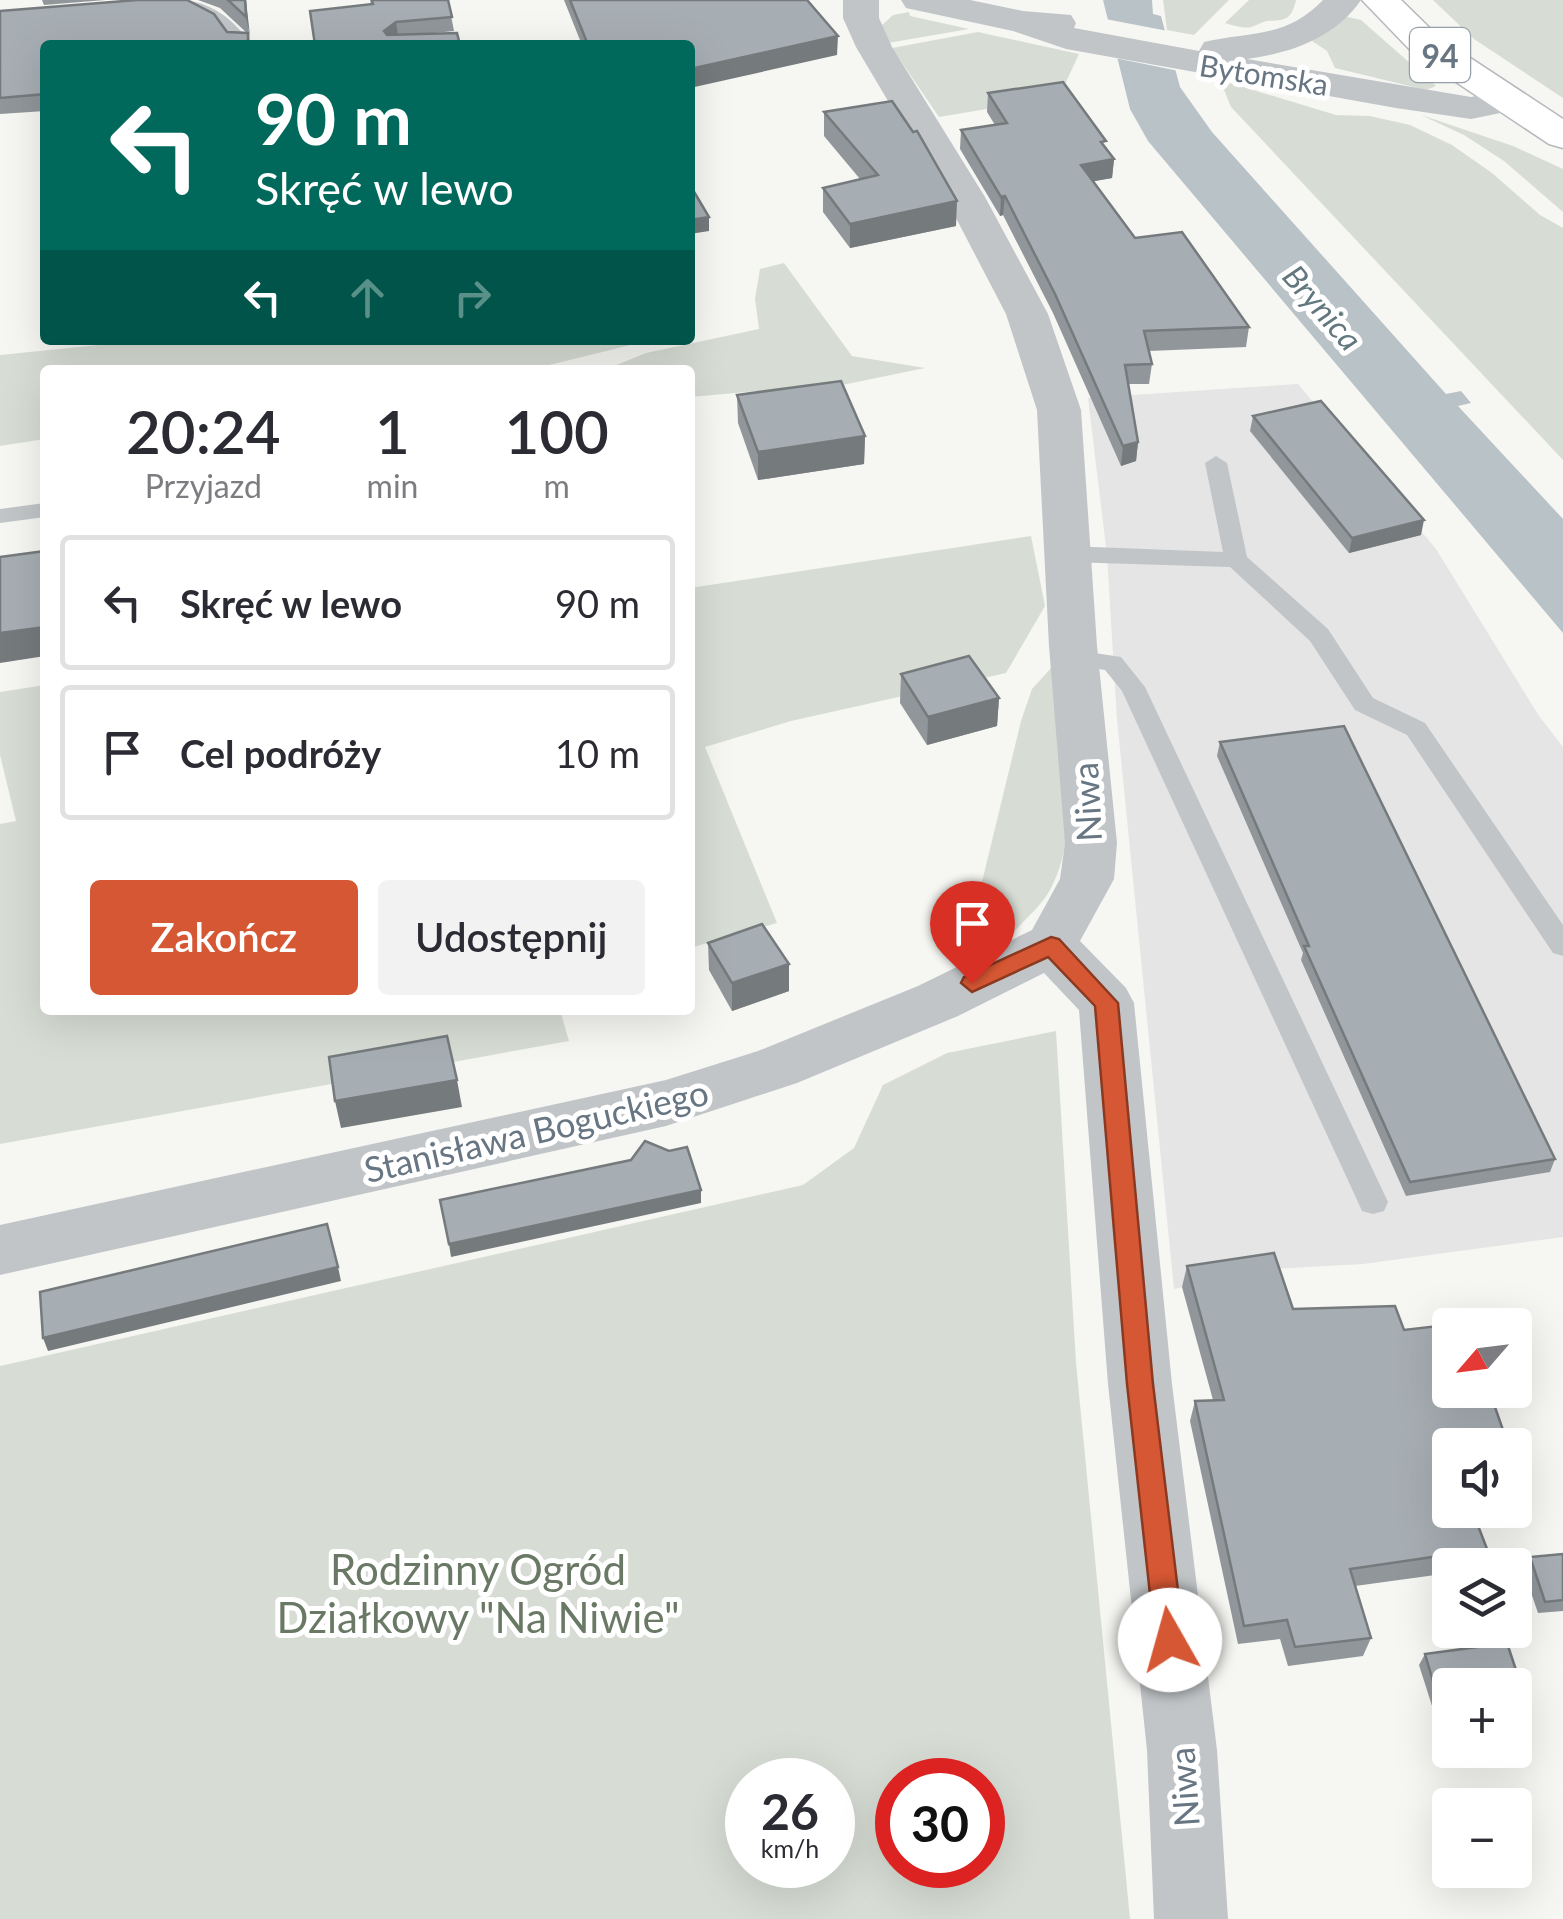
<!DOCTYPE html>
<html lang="pl">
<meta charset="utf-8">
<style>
:root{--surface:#fff;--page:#f2f2f3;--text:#2b2b33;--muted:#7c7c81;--line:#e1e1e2;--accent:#d65733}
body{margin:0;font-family:Lato,sans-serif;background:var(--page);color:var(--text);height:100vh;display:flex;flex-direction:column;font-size:38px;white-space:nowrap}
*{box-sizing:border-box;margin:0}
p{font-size:32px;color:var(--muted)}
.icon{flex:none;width:55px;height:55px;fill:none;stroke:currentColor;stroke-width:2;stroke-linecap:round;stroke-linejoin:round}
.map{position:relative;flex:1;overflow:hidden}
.panel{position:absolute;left:40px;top:365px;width:655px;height:650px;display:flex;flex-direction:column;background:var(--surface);border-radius:10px;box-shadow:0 10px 40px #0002}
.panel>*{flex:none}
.banner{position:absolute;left:40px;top:40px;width:655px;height:305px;border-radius:10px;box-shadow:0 10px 40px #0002;background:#00695c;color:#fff;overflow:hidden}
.needle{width:65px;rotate:242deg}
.tools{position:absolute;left:1432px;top:1308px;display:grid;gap:20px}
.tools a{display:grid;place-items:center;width:100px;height:100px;border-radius:10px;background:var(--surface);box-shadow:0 10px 40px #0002;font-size:50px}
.speed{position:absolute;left:725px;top:1758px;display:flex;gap:20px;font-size:50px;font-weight:700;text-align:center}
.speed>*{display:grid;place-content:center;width:130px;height:130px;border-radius:50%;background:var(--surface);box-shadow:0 10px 40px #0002;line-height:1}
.speed small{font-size:25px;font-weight:400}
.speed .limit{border:15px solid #d22;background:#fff;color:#111}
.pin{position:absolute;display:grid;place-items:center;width:85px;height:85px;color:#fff;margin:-102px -42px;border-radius:50% 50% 50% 0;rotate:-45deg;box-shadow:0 0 10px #0007}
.pin .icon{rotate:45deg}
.me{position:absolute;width:110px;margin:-55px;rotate:353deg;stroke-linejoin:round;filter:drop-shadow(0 0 8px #0008)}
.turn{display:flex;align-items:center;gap:35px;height:210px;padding:0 50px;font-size:45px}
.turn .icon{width:130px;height:130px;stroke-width:2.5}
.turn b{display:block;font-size:70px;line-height:85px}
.lanes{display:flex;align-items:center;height:95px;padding:0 50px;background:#0003;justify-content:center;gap:50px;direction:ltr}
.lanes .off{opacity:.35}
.eta{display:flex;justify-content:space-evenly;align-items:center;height:170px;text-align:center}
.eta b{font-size:60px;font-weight:600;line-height:70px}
.primary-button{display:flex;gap:20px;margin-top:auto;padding:20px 50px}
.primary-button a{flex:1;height:115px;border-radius:10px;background:var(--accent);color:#fff;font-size:40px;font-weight:600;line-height:115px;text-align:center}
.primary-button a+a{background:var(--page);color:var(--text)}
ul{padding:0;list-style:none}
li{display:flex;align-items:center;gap:30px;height:135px;margin:0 20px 15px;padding:0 30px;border:5px solid var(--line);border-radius:10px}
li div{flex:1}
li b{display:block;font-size:38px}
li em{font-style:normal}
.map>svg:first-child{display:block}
.built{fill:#e4e5e4}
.green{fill:#d7ddd4;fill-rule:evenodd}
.water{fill:#b9c3c7}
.pier{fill:#f6f6f3}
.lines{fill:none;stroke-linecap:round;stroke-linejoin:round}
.primary-casing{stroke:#b5b9bc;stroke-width:3}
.lane{fill:#c1c5c8;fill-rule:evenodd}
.street{fill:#c1c5c8;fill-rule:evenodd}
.primary{fill:#fff;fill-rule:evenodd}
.wall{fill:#90969a}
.shaded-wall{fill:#757a7d}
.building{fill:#a7aeb3;stroke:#757a7d;stroke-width:2.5}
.route{fill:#d65733;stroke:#8b3921;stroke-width:2.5}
.labels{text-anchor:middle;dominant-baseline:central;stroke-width:10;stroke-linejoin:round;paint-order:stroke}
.far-street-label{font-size:30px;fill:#677682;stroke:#fff}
.shield{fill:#fff;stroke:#959fa8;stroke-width:2.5}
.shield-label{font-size:32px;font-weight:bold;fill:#677682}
.far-water-label{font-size:32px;font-style:italic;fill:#63777e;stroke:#fff}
.street-label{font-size:35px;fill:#677682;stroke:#fff}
.near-park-label{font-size:42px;fill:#6a7965;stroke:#fff}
</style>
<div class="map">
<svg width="1563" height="1919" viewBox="0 0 1563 1919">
<rect width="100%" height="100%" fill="#f6f6f3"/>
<path class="built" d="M1298,384L1436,549L1539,716L1563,747V1237L1363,1264L1271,1269L1174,1289L1117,719L1107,555L1088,398Z"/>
<g class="green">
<path d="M1163,0H1229L1194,35L1167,30Z"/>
<path d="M1249,0H1296C1291,21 1285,20 1267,21C1261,22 1256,26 1251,27C1244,29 1232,25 1225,23Z"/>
<path d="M1433,0H1563V98L1474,39Z"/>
<path d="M909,12L910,16L969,29L888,43L880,27L893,15Z"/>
<path d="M1344,16L1361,20L1436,86L1426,90L1335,68L1327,51L1312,41Z"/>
<path d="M978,32L1079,54L1059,97L939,117L892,48Z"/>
<path d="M1220,80L1336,115L1370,116L1410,125L1452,145L1492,173L1540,215L1563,228V460L1231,107Z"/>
<path d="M1421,115L1513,146L1563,169V212L1504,161L1464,135Z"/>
<path d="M784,263L852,356L925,368L813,391L770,390L690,397V370H604L646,353L759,329L755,299L760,269Z"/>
<path d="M148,340H651L529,370H45V439L0,446V355Z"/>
<path d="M1031,536L1045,606L1006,673L791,721L705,747L777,923L690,948V588Z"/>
<path d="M1052,667C1061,736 1086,832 1047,895C1038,909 1022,922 1011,935L996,929L984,915L982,882L1021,721L1032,689Z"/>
<path d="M45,685V1010H560L569,1041L0,1144V824L16,821L0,755V692Z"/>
<path d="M1056,1031L1076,1363L1130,1919H0V1366L803,1185L854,1148L883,1085L947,1053ZM748,1780H832V1865H748ZM898,1780H982V1865H898Z"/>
</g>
<path class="water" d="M1103,0H1152L1153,14L1161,16L1180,87L1212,132L1446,394L1461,391L1471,403L1458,406L1563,519V633L1148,141L1130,109Z"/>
<path class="pier" d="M1100,18L1168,31L1179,71L1110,57Z"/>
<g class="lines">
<defs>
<path id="primary" d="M1362,0H1401L1440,38L1563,119V148L1549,144L1414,54Z"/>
</defs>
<use href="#primary" class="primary-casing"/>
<g class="lane">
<path d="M178,0C211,0 234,20 252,45H233L219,27L180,6Z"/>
<path d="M1216,456L1227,463L1247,557L1328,629L1373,698L1425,723L1563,925V956L1553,953L1407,735L1355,710L1310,641L1230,567L1067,562L1055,554L1067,546L1223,552L1205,463Z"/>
<path d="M45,503V517L0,523V509Z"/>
<path d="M1075,650L1121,657L1145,687L1388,1202L1384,1211L1373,1214L1362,1211L1358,1202L1122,691L1105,670L1066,664L1063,658L1066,652Z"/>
</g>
<g class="street">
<path d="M843,0H879V18L892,47L985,197L1048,314L1081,410L1097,646L1117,843L1114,879L1080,941L1126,988L1134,1003L1172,1384L1217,1750L1228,1919H1154L1147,1750L1108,1384L1079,1010L1044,973L958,1016L797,1083L666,1126L0,1275V1225L666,1080L758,1051L918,986L1032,930L1060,879L1065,843L1049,646L1037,410L1006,314L945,197L856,47L843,18Z"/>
<path d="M901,0H970L1023,11L1071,15L1076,23L1074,28L1199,51L1204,42C1251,31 1285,39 1323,0H1361C1335,38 1291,53 1247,59L1471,97L1507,90L1520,93L1526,101L1520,109L1471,119L1396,108L1066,49L1013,31L906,8Z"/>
</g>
<use href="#primary" class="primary"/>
</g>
<g class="wall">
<path d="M42,0H105L44,5Z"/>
<path d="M198,0H246L250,45H45V111L0,114V11L247,33L220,8Z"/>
<path d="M370,0H448L454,31L315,45L371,4Z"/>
<path d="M564,0H807L837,55L690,45H582Z"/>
<path d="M988,93L1105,147L1114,159L1112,178L1093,181L1135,238L1249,327L1246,347L1149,351L1152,364L1149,384H1128L1138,442L1136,461L1121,466L1053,313L1003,215L1000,216L960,149L961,130L995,125L987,112Z"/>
<path d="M824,112L956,226L850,248L823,212V188L860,179L824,136Z"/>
<path d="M737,395L865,436L864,464L758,480L738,423Z"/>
<path d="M1253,416L1421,535L1349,553L1250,431Z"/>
<path d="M901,674L999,698L997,726L927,745L900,703Z"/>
<path d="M1220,742L1555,1159L1550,1172L1406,1196L1301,960L1303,953L1217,756Z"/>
<path d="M708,943L789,964V991L732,1011L709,970Z"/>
<path d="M1187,1266L1293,1309L1404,1330L1447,1353L1503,1430L1497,1445H1450V1510L1487,1549L1480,1565H1450V1573L1355,1586L1371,1638L1363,1656L1288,1666L1280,1639L1238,1644L1190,1421L1195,1401L1213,1400L1182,1287Z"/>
<path d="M1563,1554V1611L1538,1613L1523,1569L1530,1557Z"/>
<path d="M1507,1643L1522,1688L1516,1699L1515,1685H1450V1707L1433,1709L1419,1665L1425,1654Z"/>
</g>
<g class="shaded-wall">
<path d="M245,0H246L250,36L246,17Z"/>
<path d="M396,22L398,35L385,45L384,31Z"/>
<path d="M838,36L837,55L690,88V69Z"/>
<path d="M1114,159L1112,178L1079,184L1081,165Z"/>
<path d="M1005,196L1003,215L1000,216L1001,197Z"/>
<path d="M957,201L956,226L850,248V224Z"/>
<path d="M709,217V231L690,234V220Z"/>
<path d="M865,436L864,464L758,480V452Z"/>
<path d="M1138,442L1136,461L1121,466L1123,446Z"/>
<path d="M1424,520L1421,535L1349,553L1352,538Z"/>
<path d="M45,627V656L0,663V633Z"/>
<path d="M999,698L997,726L927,745L928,717Z"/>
<path d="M789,964V991L732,1011V983Z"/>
<path d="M457,1080L462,1107L341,1128L335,1101Z"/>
<path d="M701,1190V1203L451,1257L449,1244Z"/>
<path d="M338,1267L341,1281L48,1351L43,1338Z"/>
</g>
<g class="building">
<path d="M137,0H187L214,14L227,32L248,33V41L207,45H45V94L0,98V11Z"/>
<path d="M228,0H245L246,17Z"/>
<path d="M372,0H448L452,17L396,22L384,31L387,35L457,33L460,45H315L310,11L373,4Z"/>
<path d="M570,0H807L838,36L690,69V45H588Z"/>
<path d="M1063,82L1106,141L1101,142L1114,159L1081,165L1135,238L1182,232L1249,327L1144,331L1152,364L1125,365L1138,442L1123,446L1055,294L1005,196L1001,197L961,130L1007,123L988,93Z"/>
<path d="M892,101L913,132L917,131L957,201L850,224L823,188L878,175L824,112Z"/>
<path d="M690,185L709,217L690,220Z"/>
<path d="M841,381L865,436L758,452L737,395Z"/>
<path d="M1321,401L1424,520L1352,538L1253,416Z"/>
<path d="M45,551V627L0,633V557Z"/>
<path d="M969,656L999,698L928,717L901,674Z"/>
<path d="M1344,726L1555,1159L1410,1182L1304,946H1309L1220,742Z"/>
<path d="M762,924L789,964L732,983L708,943Z"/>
<path d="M447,1036L457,1080L335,1101L329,1057Z"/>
<path d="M645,1141L669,1151L687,1147L701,1190L449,1244L440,1200L631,1160Z"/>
<path d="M327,1224L338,1267L43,1338L40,1292Z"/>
<path d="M1274,1253L1293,1309L1395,1306L1404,1330L1438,1326L1447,1353H1450V1390H1489L1503,1430L1444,1438L1450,1453V1510H1472L1487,1549L1350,1569L1371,1638L1295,1647L1287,1620L1244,1626L1195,1401L1224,1400L1187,1266Z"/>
<path d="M1563,1554V1600L1545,1602L1530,1557Z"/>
<path d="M1507,1643L1522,1688H1515V1685H1450V1696L1438,1698L1425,1654Z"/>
</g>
<path class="route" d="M1051,937L1059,939L1118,1003L1153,1384L1184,1640L1180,1650L1170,1654L1159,1650L1155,1640L1127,1384L1095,1006L1048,957L972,992L961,983L964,977Z"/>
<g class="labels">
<g class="far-street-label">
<text transform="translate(1264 74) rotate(9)">Bytomska</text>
</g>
<rect class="shield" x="1410" y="28" width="60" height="54" rx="8"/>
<g class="shield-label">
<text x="1440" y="55">94</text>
</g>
<g class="far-water-label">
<text transform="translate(1323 307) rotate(49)">Brynica</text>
</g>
<g class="street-label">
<text transform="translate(1086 802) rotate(-93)">Niwa</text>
<text transform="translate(536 1130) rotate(-13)">Stanisława Boguckiego</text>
<text transform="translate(1183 1787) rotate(-94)">Niwa</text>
</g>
<g class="near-park-label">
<text x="478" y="1569">Rodzinny Ogród<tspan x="478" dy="48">Działkowy "Na Niwie"</tspan></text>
</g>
</g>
</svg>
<div class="tools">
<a><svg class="needle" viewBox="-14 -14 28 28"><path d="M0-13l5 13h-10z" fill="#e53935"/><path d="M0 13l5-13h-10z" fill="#7c7c81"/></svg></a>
<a><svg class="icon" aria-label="sound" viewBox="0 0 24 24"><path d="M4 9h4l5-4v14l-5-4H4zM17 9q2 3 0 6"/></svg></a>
<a><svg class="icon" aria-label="layers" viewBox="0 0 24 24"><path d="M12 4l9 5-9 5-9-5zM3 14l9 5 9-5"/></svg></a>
<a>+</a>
<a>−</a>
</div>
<div class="speed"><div>26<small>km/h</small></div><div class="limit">30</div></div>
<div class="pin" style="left:972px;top:983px;background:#d93025"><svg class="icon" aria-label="arrive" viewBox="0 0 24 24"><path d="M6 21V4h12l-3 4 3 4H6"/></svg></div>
<svg class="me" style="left:1170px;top:1640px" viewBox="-20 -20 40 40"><circle r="19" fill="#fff"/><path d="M0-13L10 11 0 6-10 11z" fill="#d65733"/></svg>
<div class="banner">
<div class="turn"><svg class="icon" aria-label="left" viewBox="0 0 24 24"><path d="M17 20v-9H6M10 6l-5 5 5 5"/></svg><div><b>90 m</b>Skręć w lewo</div></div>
<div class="lanes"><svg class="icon" aria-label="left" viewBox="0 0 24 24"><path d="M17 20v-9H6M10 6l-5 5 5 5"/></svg><svg class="icon off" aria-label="ahead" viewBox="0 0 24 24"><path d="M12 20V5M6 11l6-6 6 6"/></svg><svg class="icon off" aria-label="right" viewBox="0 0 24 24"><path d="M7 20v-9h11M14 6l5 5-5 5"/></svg></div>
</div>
<section class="panel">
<div class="eta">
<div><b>20:24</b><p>Przyjazd</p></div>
<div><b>1</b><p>min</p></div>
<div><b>100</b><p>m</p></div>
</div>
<ul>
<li><svg class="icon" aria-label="left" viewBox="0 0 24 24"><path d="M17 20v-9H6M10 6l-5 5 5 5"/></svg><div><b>Skręć w lewo</b></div><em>90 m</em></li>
<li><svg class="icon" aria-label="arrive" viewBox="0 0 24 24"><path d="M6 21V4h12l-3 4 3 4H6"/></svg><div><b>Cel podróży</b></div><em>10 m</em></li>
</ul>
<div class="primary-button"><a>Zakończ</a><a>Udostępnij</a></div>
</section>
</div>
